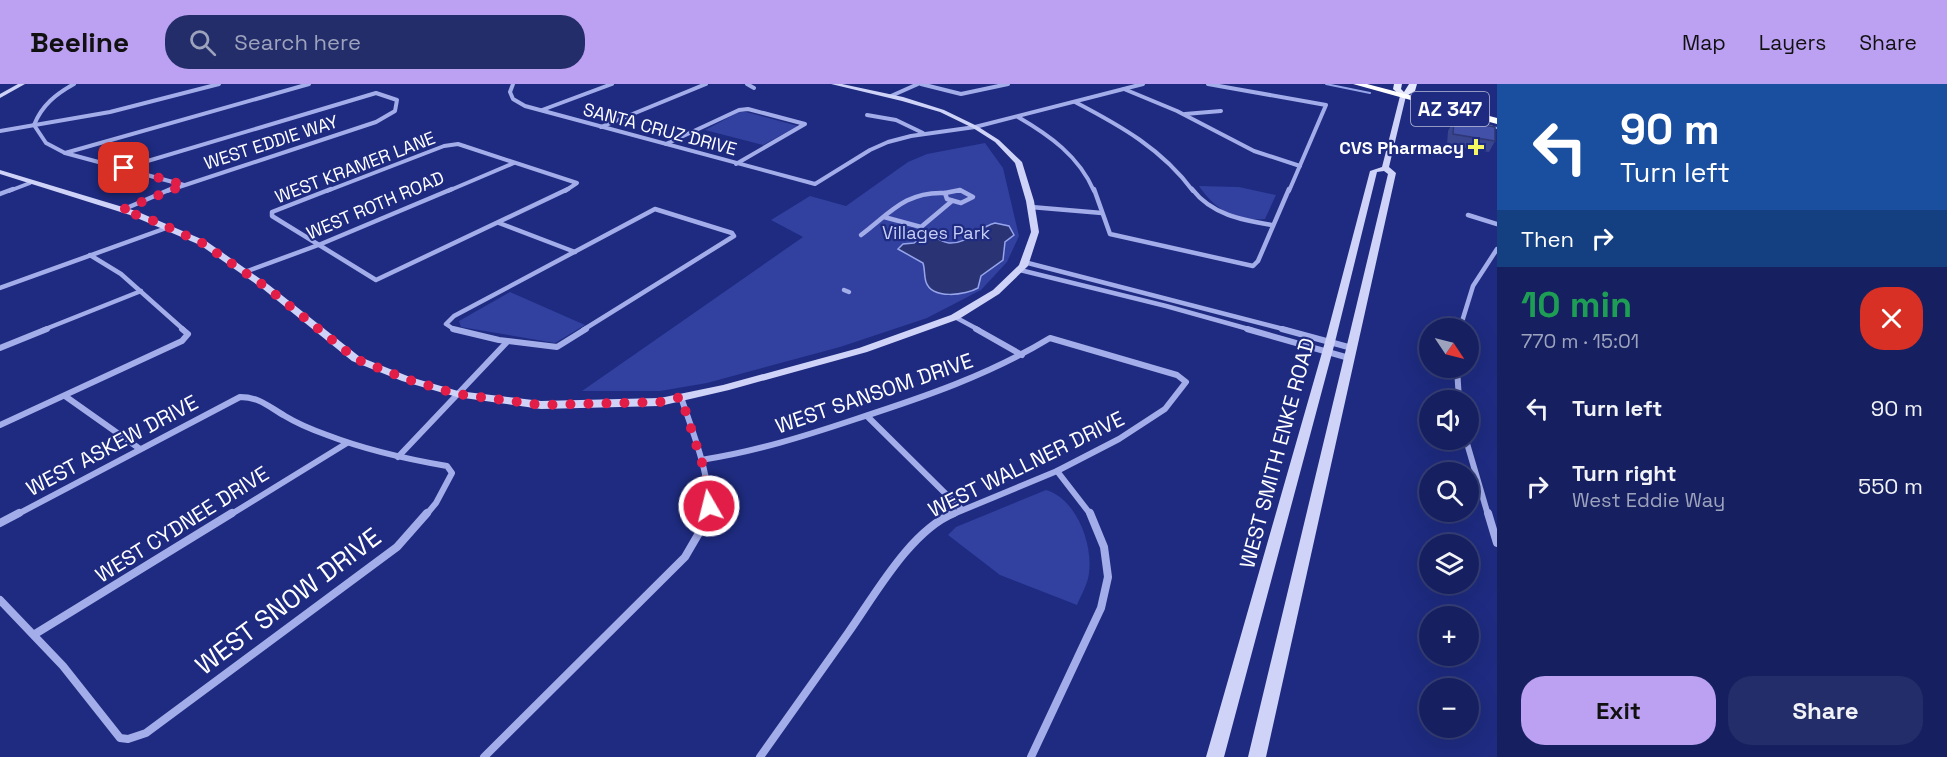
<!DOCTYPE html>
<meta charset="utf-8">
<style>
:root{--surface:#162060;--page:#232d69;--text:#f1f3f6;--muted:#9ea3bd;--line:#353e75;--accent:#bca0f2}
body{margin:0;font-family:"Space Grotesk",sans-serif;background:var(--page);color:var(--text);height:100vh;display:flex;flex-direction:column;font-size:22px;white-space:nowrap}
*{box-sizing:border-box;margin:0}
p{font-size:20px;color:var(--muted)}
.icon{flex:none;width:33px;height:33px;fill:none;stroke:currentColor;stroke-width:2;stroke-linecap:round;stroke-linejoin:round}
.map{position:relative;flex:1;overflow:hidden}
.side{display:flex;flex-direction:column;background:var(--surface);width:450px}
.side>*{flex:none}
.banner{background:#1a4fa0;color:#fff;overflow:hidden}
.needle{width:39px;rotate:125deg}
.tools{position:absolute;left:1419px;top:234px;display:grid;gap:12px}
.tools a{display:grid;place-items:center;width:60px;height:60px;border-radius:50%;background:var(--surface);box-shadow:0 6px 24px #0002,0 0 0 2px var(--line);font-size:30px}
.pin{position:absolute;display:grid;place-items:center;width:51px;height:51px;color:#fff;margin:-26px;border-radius:12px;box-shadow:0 3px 9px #0006}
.me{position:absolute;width:66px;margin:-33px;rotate:352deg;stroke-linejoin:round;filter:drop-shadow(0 0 4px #0008)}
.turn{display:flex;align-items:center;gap:21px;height:126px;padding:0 24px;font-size:27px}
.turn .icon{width:78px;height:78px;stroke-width:2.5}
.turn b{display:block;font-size:42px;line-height:51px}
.then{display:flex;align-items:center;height:57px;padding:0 24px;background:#0003;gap:12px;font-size:22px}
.round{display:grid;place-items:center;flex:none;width:63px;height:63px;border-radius:24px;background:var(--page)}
.head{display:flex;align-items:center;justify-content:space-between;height:102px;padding:0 24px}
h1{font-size:36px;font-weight:700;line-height:45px;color:#1e9e55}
.button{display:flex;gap:12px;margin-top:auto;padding:12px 24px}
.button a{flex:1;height:69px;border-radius:24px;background:var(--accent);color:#111;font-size:24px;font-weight:700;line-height:69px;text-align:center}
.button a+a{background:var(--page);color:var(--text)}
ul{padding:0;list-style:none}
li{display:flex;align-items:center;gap:18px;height:78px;padding:0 24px}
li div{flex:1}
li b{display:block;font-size:22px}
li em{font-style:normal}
header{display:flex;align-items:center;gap:36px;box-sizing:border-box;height:84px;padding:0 30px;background:var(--accent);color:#111}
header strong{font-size:28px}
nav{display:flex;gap:33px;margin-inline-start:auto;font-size:21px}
.search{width:420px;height:54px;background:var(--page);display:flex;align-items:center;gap:15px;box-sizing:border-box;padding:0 21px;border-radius:24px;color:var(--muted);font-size:22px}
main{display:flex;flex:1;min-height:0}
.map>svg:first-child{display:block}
.green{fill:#32419f}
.water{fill:#2a3373;stroke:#96a4ea;stroke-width:1.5}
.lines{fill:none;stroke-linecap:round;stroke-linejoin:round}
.stream{stroke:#96a4ea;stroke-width:2}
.street-far3{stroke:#a3ade9;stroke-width:4}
.street-far2{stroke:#a3ade9;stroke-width:4.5}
.street-far1{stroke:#a3ade9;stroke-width:6}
.street{stroke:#a3ade9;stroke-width:8}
.secondary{fill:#ced3f7;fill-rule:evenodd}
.primary{fill:#e6e8fe;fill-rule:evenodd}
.highway{fill:#fff;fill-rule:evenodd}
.wall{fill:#3a4590}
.building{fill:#4350a8;stroke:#2f3876;stroke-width:1.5}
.route{stroke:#e11d48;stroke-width:10;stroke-dasharray:0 18}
.poi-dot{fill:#f5f762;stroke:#1e2b80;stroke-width:2}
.labels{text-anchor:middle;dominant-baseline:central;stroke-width:4.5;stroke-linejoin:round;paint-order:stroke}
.far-street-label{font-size:18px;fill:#fff;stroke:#1e2b80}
.far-poi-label{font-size:18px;font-weight:bold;fill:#fff;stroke:#1e2b80;text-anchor:end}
.far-park-label{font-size:18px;fill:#c7cef6;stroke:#1e2b80}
.shield{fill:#1e2b80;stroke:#bcbfd9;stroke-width:1.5}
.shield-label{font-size:20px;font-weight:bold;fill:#fff}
.street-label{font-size:21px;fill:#fff;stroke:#1e2b80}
.near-street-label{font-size:26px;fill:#fff;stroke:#1e2b80}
</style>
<header>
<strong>Beeline</strong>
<div class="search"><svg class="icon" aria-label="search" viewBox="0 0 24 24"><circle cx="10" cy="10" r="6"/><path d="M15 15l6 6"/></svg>Search here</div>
<nav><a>Map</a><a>Layers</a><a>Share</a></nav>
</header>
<main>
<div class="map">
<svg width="1497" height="673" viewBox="0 0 1497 673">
<rect width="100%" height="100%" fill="#1e2b80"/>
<g class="green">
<path d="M739,28H746L798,42L763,61L705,46Z"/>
<path d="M985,59L1003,84L1019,152L1007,178L981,206L927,234L840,263L707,299L660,307H582L803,153L771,136L810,112L846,122L908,78L927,70Z"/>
<path d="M1199,102L1239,103L1276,111L1265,135C1235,137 1215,126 1199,102Z"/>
<path d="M510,208L585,241L555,259L461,243L459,237Z"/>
<path d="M1046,406C1077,415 1093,461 1089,489C1088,500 1081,511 1077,521L1000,491L948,451L956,443Z"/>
</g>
<path class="water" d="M995,139L1009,142L1014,151L1005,158L1003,176L981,192L978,204C966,211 932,216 926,198C924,192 925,185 923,179L898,165L903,160L914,159L919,155L917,150L923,148C933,150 939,158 949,159C969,160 978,143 995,139Z"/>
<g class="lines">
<g class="stream">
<path d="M1326,0L1370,9"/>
<path d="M1443,29L1497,44"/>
</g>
<g class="street-far3">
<path d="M74,0C56,10 42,21 34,41L46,59L65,69L184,101"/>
<path d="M513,0L510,8L513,15L525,22L815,100L870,66L888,58L911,52L975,43L1143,0"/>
<path d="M747,0L754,4"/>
<path d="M921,0L961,10L1008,0"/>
<path d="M1208,0L1326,21L1289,107"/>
<path d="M1124,5L1177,27L1254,67L1300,82"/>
<path d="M891,12L918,0"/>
<path d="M1075,18C1121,42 1162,65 1193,107"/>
<path d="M542,26L612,0"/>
<path d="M1185,30L1221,27"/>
<path d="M867,31L896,36L923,49"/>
<path d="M1018,33C1049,51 1079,72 1094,107"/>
<path d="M601,43L706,0"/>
<path d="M0,47L110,28L219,0"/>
<path d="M666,60L739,26L748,25L805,40L736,80"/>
<path d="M65,69L309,0"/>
<path d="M124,84L376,9L397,16L395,27L376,38L167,107"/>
<path d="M9,107L30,99"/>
<path d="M327,107L444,62L458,60L577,99L565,107"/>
<path d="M448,107L514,79"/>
<path d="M956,107H961"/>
</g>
<g class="street-far2">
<path d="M331,105L272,128V132L376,196L568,105"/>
<path d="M1094,105L1110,150L1253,182L1258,177L1289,105"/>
<path d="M1192,105C1212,131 1242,136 1272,141"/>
<path d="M960,106L973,113L961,119L947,115L945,109Z"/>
<path d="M0,110L13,105"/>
<path d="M1031,123L1102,129"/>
<path d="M122,126L171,105"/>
<path d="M1468,131L1497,140"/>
<path d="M884,133L921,143L952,117"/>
<path d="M499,139L575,168"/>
<path d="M861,151C890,129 906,107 945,109"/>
<path d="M90,171L121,190L184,246"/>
<path d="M1024,178L1287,246"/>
<path d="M1020,186L1166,222L1252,246"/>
<path d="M245,188L321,160L452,105"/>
<path d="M0,204L169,143"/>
<path d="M844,206L849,208"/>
<path d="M955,233L979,246"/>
<path d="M1460,244L1473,202L1497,165"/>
<path d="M43,246L141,207"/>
<path d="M455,246L446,240L454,232L655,125L732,149L734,152L583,246"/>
</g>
<g class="street-far1">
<path d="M453,245L499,256L557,263L586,245"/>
<path d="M976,245L1022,271"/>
<path d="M1247,245L1349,274"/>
<path d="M1282,245L1352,264"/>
<path d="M0,264L47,245"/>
<path d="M1457,284L1459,316"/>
<path d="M65,312L140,365"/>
<path d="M681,313C690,341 716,404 706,431"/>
<path d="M867,332L962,426"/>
<path d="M0,341L182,257L188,250L182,245"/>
<path d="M1466,356L1488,431"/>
<path d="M398,373L507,258"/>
<path d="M701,376C754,368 805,352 856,335C924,313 989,291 1050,254L1177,291L1186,298L1165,325L1119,355L1057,387L951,431"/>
<path d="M1057,387L1091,431"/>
<path d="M16,431L240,313C260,313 269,323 285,332C298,340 313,346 327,351C366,366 406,375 447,382L452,389L436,419L426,431"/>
<path d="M230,431L347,359"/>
</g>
<g class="street">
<path d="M1488,429L1497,459"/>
<path d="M0,439L19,429"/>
<path d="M0,516L63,582L120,654L128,655L146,649L397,463L427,429"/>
<path d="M35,550L232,429"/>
<path d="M484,673L685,473L699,449L706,429"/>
<path d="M760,673C789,632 819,590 848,549C875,511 910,447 954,429"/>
<path d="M1031,673L1101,524L1108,493L1104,463L1090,429"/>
</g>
<g class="secondary">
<path d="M18,0H25L0,14V10Z"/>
<path d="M831,0H842L903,13L944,26L977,42L999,56L1022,78L1034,117L1039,148L1028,182L999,210L959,235L867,268L729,306L660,322L541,325L457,313L402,297L352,277L263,205L200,161L130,131L0,90V86L136,127L206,157L269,201L360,273L410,293L458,307L541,317L660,314L723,301L859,264L951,231L993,206L1019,181L1031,148L1026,117L1015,79L995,58L973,44L940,28L902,17Z"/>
<path d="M1403,10L1406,12L1389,83L1396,89L1266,673H1248L1388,90L1384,87L1377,88L1335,258L1224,673H1206L1325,258L1370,87L1382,83L1400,12Z"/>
</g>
<path class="primary" d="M1394,0H1402L1401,5L1404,8L1409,0H1417L1415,7L1403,14L1393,5Z"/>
<path class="highway" d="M1353,0H1367L1497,34V40Z"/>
</g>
<path class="wall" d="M1454,36L1495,57L1489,68L1447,61L1448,47Z"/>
<path class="building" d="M1454,36L1495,43V57L1453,50Z"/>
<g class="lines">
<path class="route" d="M124,84L184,101L122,126L157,138L202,159L266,203L356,275L406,295L457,310L541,321L660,318L681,313L703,382L709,422"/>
</g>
<path class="poi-dot" d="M1473 54h6v6h6v6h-6v6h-6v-6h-6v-6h6z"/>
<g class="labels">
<g class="far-street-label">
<text transform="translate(660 45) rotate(15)">SANTA CRUZ DRIVE</text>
<text transform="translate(271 58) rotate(-18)">WEST EDDIE WAY</text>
<text transform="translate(355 83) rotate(-21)">WEST KRAMER LANE</text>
<text transform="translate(375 121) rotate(-23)">WEST ROTH ROAD</text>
</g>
<g class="far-poi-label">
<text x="1464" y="63">CVS Pharmacy</text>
</g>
<g class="far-park-label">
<text x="936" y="148">Villages Park</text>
</g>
<rect class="shield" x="1411" y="8" width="78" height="34" rx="4.5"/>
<g class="shield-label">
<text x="1450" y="25">AZ 347</text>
</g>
<g class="street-label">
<text transform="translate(874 309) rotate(-19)">WEST SANSOM DRIVE</text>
<text transform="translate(112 361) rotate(-28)">WEST ASKEW DRIVE</text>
<text transform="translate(1277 369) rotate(-75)">WEST SMITH ENKE ROAD</text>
<text transform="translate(1026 380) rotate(-26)">WEST WALLNER DRIVE</text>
<text transform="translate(182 440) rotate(-32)">WEST CYDNEE DRIVE</text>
</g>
<g class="near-street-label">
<text transform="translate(288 517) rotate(-37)">WEST SNOW DRIVE</text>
</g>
</g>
</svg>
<div class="tools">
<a><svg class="needle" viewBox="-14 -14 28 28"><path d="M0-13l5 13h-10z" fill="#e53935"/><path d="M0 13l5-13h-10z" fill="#9ea3bd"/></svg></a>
<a><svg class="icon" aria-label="sound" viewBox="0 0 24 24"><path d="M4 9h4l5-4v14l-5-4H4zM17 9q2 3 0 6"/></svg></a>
<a><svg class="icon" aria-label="search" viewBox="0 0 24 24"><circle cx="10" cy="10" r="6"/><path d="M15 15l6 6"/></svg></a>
<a><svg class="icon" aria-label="layers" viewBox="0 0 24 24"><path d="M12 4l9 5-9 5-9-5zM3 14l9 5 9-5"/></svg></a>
<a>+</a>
<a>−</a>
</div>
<div class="pin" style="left:124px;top:84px;background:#d93025"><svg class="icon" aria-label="arrive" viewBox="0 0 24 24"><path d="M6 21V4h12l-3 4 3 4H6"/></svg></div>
<svg class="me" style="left:709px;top:422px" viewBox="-20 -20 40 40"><circle r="17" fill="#e11d48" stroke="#fff" stroke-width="3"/><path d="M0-11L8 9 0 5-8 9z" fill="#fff"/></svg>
</div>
<section class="side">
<div class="banner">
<div class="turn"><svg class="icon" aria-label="left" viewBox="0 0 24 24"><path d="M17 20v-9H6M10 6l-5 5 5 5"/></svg><div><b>90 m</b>Turn left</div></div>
<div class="then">Then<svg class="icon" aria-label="right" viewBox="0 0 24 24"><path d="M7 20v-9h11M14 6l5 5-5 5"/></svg></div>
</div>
<div class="head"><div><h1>10 min</h1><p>770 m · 15:01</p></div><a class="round" style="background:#d93025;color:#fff"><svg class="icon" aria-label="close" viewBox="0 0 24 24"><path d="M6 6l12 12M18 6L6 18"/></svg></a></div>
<ul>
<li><svg class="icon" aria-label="left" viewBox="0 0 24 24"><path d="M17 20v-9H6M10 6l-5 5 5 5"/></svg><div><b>Turn left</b></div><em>90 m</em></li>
<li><svg class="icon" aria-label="right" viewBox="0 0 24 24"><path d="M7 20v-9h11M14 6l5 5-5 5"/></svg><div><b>Turn right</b><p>West Eddie Way</p></div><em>550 m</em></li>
</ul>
<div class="button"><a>Exit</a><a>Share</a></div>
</section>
</main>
